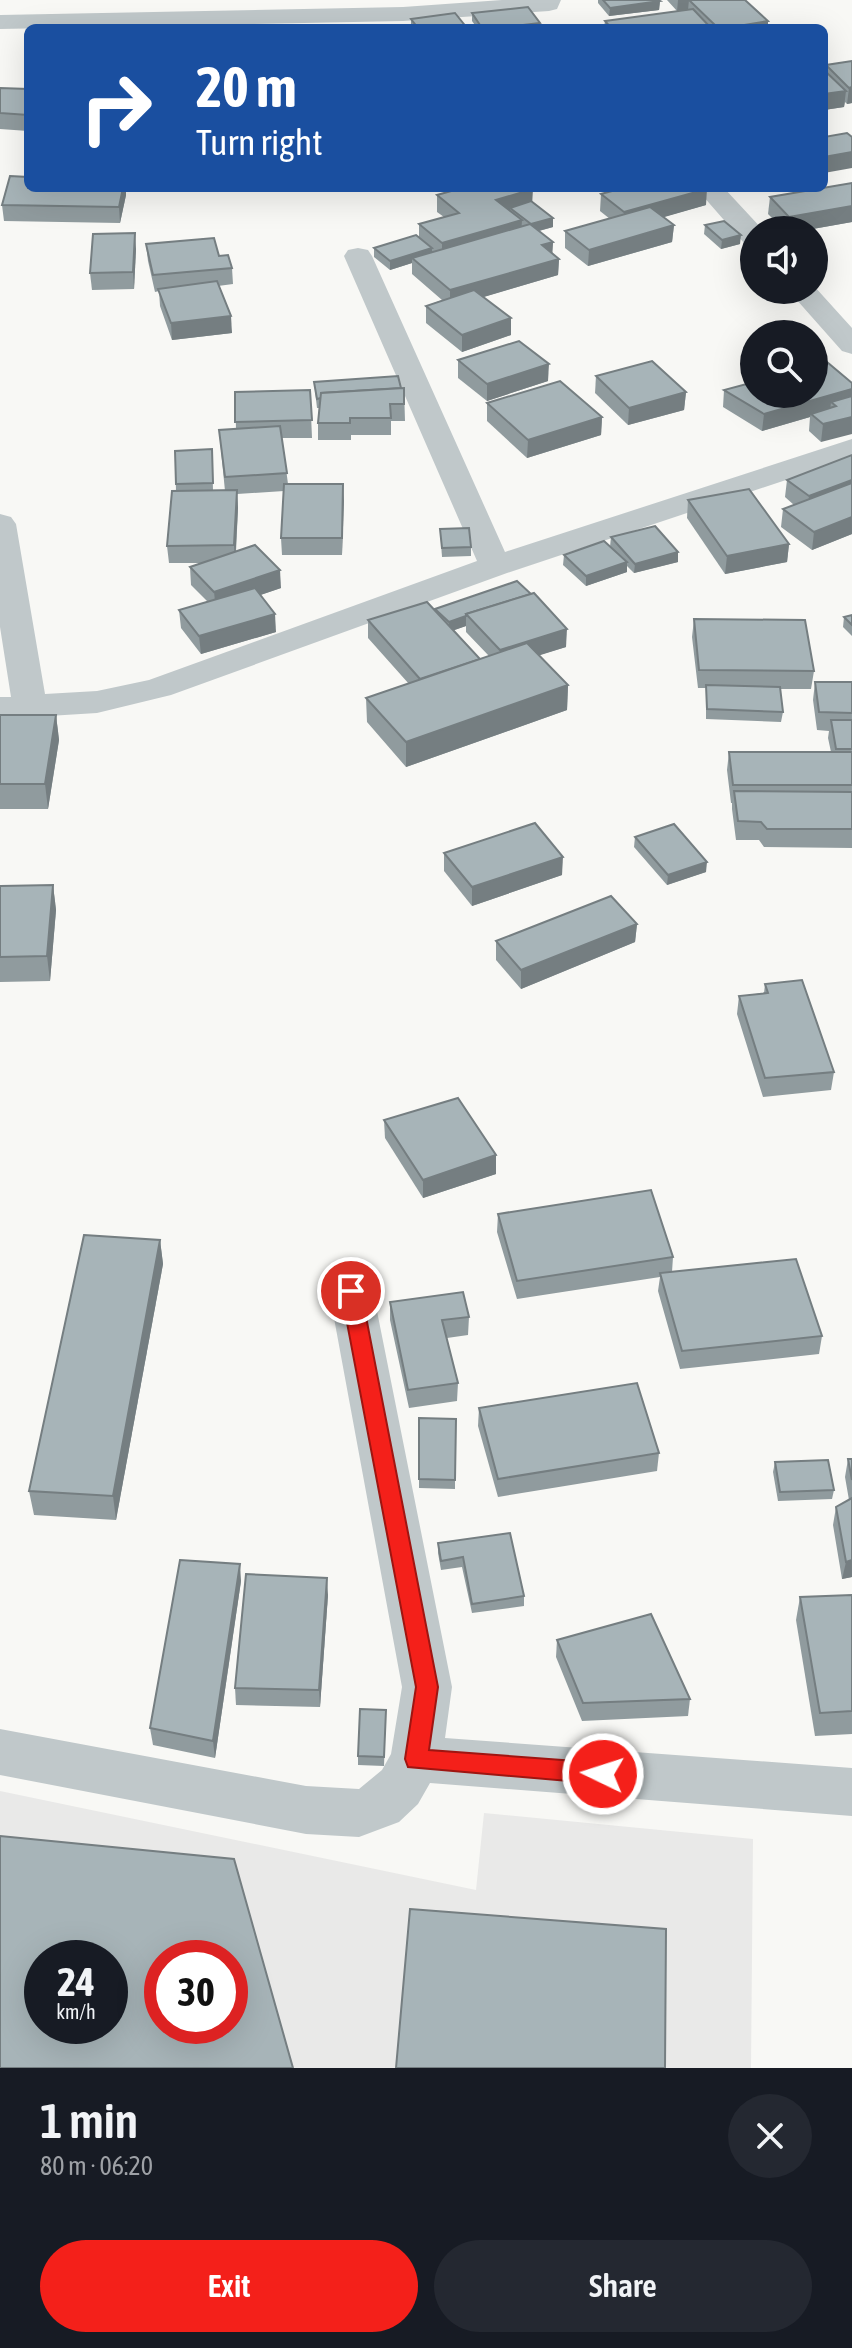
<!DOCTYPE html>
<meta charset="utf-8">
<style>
:root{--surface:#171b24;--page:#242831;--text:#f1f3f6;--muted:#9ea1a6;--accent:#f4201a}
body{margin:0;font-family:"Asap Condensed",sans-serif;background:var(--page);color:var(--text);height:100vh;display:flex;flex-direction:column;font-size:30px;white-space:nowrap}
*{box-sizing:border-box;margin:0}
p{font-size:26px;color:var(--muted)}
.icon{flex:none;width:44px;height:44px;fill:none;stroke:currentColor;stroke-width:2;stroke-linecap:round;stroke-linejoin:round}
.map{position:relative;height:2068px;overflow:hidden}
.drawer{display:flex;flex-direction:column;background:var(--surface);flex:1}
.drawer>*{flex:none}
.guide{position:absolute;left:24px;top:24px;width:804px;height:168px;border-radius:12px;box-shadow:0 8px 32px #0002;background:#1a4fa0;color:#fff;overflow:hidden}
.fabs{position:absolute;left:740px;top:216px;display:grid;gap:16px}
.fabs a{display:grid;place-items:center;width:88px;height:88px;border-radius:50%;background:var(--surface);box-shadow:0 8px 32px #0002;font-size:40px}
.speed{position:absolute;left:24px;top:1940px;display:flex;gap:16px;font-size:40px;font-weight:700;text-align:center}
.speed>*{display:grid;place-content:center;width:104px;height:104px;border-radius:50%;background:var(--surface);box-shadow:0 8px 32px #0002;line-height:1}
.speed small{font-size:20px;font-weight:400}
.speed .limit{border:12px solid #d22;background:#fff;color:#111}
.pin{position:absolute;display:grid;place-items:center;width:68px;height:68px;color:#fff;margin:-34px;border:4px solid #fff;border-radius:50%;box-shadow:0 2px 8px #0007}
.me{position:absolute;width:88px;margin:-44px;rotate:274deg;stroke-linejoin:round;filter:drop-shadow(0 0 6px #0008)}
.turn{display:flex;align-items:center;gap:28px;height:168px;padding:0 40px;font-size:36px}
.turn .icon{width:104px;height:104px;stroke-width:2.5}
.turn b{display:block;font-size:56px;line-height:68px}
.round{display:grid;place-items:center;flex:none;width:84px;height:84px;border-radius:42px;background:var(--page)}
.headline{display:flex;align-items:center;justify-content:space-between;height:136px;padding:0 40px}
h1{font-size:48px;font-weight:600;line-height:60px}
.primary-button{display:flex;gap:16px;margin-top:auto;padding:16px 40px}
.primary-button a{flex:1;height:92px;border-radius:48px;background:var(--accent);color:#fff;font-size:32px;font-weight:600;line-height:92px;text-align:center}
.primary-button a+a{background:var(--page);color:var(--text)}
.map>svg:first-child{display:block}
.built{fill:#e9e9e8;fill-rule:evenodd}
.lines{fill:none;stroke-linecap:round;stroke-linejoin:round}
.minor{fill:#c0c8ca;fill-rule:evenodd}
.wall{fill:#909b9e;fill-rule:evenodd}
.shaded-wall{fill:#757e81}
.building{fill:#a7b4b8;stroke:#757e81;stroke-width:2;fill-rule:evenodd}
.route{fill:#f4201a;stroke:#9f1511;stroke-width:2}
</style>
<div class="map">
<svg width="852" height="2068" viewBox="0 0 852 2068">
<rect width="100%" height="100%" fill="#f8f8f5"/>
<path class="built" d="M0,1791L476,1890L484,1813L753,1839L751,2068H0ZM42,1958H110V2026H42ZM162,1958H230V2026H162Z"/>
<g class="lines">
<g class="minor">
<path d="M502,0H561L557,9L549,11L403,21L0,29V15L403,7Z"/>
<path d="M696,188H724L763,230H754V245L744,243Z"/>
<path d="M358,248L368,250L372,256L505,552L852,439V458L507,573L171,695L97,713L0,719V697H11L0,627V514L11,517L16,524L45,694L97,691L149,680L477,561L344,256L348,250Z"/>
<path d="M814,286L852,328V354L842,351L788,290H814Z"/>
<path d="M351,1274L367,1279L373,1291L452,1687L445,1738L852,1768V1816L430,1783L418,1804L399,1822L359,1837L306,1834L0,1775V1729L306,1786L359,1789L382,1770L391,1754L402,1687L329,1291L335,1279Z"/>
</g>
</g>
<g class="wall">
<path d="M598,0H658L660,1L659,10L609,16L598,3Z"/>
<path d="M667,0H745L768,28H604L605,21L677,11Z"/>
<path d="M472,13L540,28H477L472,21Z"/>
<path d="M411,19L467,28H411Z"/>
<path d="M852,61V103L847,104L845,102L844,107L824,110V70L825,71L826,65Z"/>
<path d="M0,88L28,89V131L0,129Z"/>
<path d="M852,183V222L807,230H784L768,214L770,197Z"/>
<path d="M28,188H126V195L120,223L4,221L2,205Z"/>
<path d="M601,194L706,205L663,217L674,225L672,242L588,266L565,248V231L610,219L600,211Z"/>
<path d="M437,195L532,202L553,227L539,231L553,242L552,254L559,259L558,275L483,297L511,335L462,352L426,323V306L442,300L412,274V263L390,270L374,257V248L419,238V224L444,217L437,212Z"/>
<path d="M705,225L740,244L721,249L704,234Z"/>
<path d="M146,244L219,256L232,268L233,284L218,286L232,333L172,340L160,306L159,291L155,292L148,261Z"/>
<path d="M136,249L134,289L92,290L90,273Z"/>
<path d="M458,360L548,381L487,401L458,378Z"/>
<path d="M596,376L686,392L684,410L628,425L595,393Z"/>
<path d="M314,382L404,388L405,421H391V435H351V440H318V423L319,408H317Z"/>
<path d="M852,383L821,442L809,431L810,417L762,431L723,407L724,390Z"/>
<path d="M310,390L312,438H282L288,484H343L342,555H282L281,538L284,491L237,494L238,508L236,552L281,588L260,595L276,632L201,654L181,628L179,610L208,602L191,585L190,567L202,563H169L167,546L176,491L175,451L212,449L213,491H225L219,430L236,429L235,392Z"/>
<path d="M487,403L602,417L601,435L527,458L487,421Z"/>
<path d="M852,455V534L812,550L781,527L783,509L794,505L785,497L787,480Z"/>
<path d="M688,500L789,544L787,562L725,574L687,518Z"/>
<path d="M440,529L471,547V556L442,557Z"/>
<path d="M611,537L678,562L634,573L627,566V572L586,586L563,565L564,555L610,547Z"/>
<path d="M517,581L566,647L539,655L568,685L567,710L406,767L367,722L366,698L409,684L368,638V620L435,609ZM466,626V632L489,656L480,659L454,630Z"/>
<path d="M852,615V636L843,627L844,617Z"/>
<path d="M694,619L814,671L811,689H780L783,712L781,722L706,719V688H698L692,637Z"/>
<path d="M815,682H852V848L764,847L759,840H736L732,809V803H731L727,770L729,752H831L828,738L829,731L817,730L813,700Z"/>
<path d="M0,715H56L59,740L48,809H0Z"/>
<path d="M635,837L706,872L667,885L634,847Z"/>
<path d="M444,853L562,875L472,906L444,871Z"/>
<path d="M53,885L56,910L50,981L0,982V886Z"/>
<path d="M637,924L635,942L521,989L496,960V941Z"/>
<path d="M765,984L834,1072L831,1090L763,1097L737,1014L739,996L764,993Z"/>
<path d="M384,1120L496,1174L423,1198L385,1138Z"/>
<path d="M498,1214L673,1257L672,1272L822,1336L819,1354L680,1369L658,1291L660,1277L517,1299L497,1232Z"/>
<path d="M160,1240L163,1264L116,1520L34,1515L29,1491Z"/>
<path d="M390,1302L469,1317L468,1335L447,1338L458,1383L457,1401L409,1408L390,1320Z"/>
<path d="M479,1408L659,1453L657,1471L498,1497L478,1426Z"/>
<path d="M419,1418L455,1480V1489L419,1488Z"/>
<path d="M848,1459H852V1577L842,1579L833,1525L836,1507L849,1500L845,1477Z"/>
<path d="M775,1462L834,1490L832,1499L778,1501L773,1472Z"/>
<path d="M438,1543L524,1596V1606L472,1613L462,1567L441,1570L438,1553Z"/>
<path d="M241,1581L215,1758L153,1745L150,1728Z"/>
<path d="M328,1595L320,1707L236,1705L235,1688Z"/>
<path d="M852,1595V1734L815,1736L796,1620L800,1597Z"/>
<path d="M557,1640L690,1699L688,1716L582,1721L556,1657Z"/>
<path d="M386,1710L384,1766L358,1765V1756Z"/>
</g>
<g class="shaded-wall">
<path d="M678,0H740H689L688,10L677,12Z"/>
<path d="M660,1L659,10L609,16L610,8Z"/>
<path d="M768,21V28H726Z"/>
<path d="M540,23V28H498Z"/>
<path d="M852,87V103L847,104L849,88Z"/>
<path d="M846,91L844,107L824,110V94Z"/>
<path d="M852,152V168L824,173V157Z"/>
<path d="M123,188H126V195L120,223L119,207Z"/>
<path d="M533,189L532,206L510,208V213L496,200Z"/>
<path d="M707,189L706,205L623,229L624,212Z"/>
<path d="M852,206V222L807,230H787L789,217Z"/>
<path d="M553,218V227L531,233V224Z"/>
<path d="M522,220L521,236L442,260V243Z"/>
<path d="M674,225L672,242L588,266L589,250Z"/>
<path d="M135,233L136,249L134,289L133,272Z"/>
<path d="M741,235L740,244L721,249L722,240Z"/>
<path d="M553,242L552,259L542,245Z"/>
<path d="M432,248V257L412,258V263L390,270V261Z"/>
<path d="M559,259L558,275L450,307V290Z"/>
<path d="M231,316L232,333L172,340L171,323Z"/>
<path d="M511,318V335L462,352V335Z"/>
<path d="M549,364L548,381L487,401V384Z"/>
<path d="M852,389V406H836L831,402L830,412L811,414L810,417L762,431L764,414Z"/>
<path d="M686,392L684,410L628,425L629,408Z"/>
<path d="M602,417L601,435L527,458L528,440Z"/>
<path d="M852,417V434L821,442L823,424Z"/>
<path d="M852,480V496L807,514L809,496Z"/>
<path d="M343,484L344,501L342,555V538Z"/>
<path d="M237,490L238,508L235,563L234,545Z"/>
<path d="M852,517V534L812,550L814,532Z"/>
<path d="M789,544L787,562L725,574L727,556Z"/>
<path d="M678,552V562L634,573L635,564Z"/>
<path d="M627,562V572L586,586V576Z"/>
<path d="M280,570L281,588L216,610L214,592Z"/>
<path d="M275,614L276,632L201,654L199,636Z"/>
<path d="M466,616V626L449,632V622Z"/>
<path d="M567,629L566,647L499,668L500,650Z"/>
<path d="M568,685L567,710L406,767V742Z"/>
<path d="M56,715L59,740L48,809L45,784Z"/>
<path d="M563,857L562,875L472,906V887Z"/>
<path d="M707,862L706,872L667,885L668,875Z"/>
<path d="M53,885L56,910L50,981L47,956Z"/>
<path d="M637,924L635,942L521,989V970Z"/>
<path d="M496,1155V1174L423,1198V1180Z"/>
<path d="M160,1240L163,1264L116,1520L113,1496Z"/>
<path d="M852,1560V1577L842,1579L846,1562Z"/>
<path d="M240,1564L241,1581L215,1758L213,1741Z"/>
<path d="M327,1578L328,1595L320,1707L319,1690Z"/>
</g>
<g class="building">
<path d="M603,0H658L660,1L610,8Z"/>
<path d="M689,0H745L768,21L726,28H718Z"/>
<path d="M528,7L540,23L498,28H482L472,13Z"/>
<path d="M693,9L711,28H611L605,21Z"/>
<path d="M455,13L467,28H418L411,19Z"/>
<path d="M852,61V87L849,88L826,65Z"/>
<path d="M824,70L846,91L824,94Z"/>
<path d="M0,88L28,89V115L0,113Z"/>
<path d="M847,133L852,137V152L824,157V137Z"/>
<path d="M10,176L28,177V188H123L119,207L2,205Z"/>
<path d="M852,183V206L789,217L770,197Z"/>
<path d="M462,188H531L533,189L496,200L522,220L442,243L419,224L459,213L437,195Z"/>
<path d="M623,188H706L707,189L624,212L601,194Z"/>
<path d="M531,201L553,218L531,224L510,208Z"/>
<path d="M650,207L674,225L589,250L565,231Z"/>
<path d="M724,221L741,235L722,240L705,225Z"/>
<path d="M530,224L553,242L542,245L559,259L450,290L412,258Z"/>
<path d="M135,233L133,272L90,273L93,234Z"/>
<path d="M416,235L432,248L390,261L374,248Z"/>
<path d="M214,238L219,256L228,255L232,268L153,275L146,244Z"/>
<path d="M217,281L231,316L171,323L158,289Z"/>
<path d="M474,290L511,318L462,335L426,306Z"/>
<path d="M519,341L549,364L487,384L458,360Z"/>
<path d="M652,361L686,392L629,408L596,376Z"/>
<path d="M827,362L852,383V389L764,414L724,390L754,382V394H814V366Z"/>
<path d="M398,376L401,388L321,393V398L317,399L314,382Z"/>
<path d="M560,381L602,417L528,440L487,403Z"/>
<path d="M404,388V404H390L391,418H350V423H318L321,393Z"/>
<path d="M310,390L312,420L235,422V392Z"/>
<path d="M852,396V417L823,424L811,414L836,406L831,402Z"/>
<path d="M280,426L287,473L225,477L219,430Z"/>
<path d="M212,449L213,483L176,484L175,451Z"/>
<path d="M852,455V480L809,496L787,480Z"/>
<path d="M852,483V517L814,532L783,509Z"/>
<path d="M284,484H343L342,538H281Z"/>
<path d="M749,489L789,544L727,556L688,500Z"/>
<path d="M237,490L234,545L167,546L172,491Z"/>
<path d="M655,526L678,552L635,564L611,537Z"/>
<path d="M469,528L471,547L442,548L440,529Z"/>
<path d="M604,541L627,562L586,576L564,555Z"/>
<path d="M255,545L280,570L214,592L190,567Z"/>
<path d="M517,581L531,594L466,614V616L449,622L435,609Z"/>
<path d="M255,588L275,614L199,636L179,610Z"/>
<path d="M534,593L567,629L500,650L466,614Z"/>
<path d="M427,602L480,659L420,679L368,620Z"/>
<path d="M852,615V625L844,617Z"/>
<path d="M694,619L805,620L814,671L699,670Z"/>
<path d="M527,643L568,685L406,742L366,698Z"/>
<path d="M815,682H852V713L819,712Z"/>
<path d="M706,685L780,687L783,712L707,709Z"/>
<path d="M0,715H56L45,784H0Z"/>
<path d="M831,720H852V749H836Z"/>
<path d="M729,752H852V785H733Z"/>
<path d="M734,791L852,792V829H767L761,822L738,821Z"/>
<path d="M535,823L563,857L472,887L444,853Z"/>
<path d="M674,824L707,862L668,875L635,837Z"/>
<path d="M53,885L47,956L0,957V886Z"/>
<path d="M611,896L637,924L521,970L496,941Z"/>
<path d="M802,980L834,1072L765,1078L739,996L768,993L765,984Z"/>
<path d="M458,1098L496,1155L423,1180L384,1120Z"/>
<path d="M651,1190L673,1257L517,1281L498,1214Z"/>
<path d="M84,1235L160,1240L113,1496L29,1491Z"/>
<path d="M796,1259L822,1336L682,1351L660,1273Z"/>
<path d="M463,1292L469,1317L442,1320L458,1383L408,1390L390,1302Z"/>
<path d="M637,1383L659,1453L498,1479L479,1408Z"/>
<path d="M419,1418L456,1419L455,1480L419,1479Z"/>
<path d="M848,1459H852V1480Z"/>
<path d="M828,1460L834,1490L780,1492L775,1462Z"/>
<path d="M852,1498V1560L846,1562L836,1507Z"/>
<path d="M510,1533L524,1596L472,1604L463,1557L441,1561L438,1543Z"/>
<path d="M180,1560L240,1564L213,1741L150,1728Z"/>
<path d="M246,1574L327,1578L319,1690L235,1688Z"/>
<path d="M852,1595V1711L820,1713L800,1597Z"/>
<path d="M651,1614L690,1699L583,1703L557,1640Z"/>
<path d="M360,1709L386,1710L384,1757L358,1756Z"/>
<path d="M0,1836L234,1859L293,2068H0ZM42,1958H110V2026H42ZM162,1958H230V2026H162Z"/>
<path d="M410,1909L666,1929L665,2068H396Z"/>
</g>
<path class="route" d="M351,1283L358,1286L361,1291L438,1687L429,1750L603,1763L611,1766L615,1774L611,1781L603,1784L408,1767L405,1759L416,1687L341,1291L344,1286Z"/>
</svg>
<div class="fabs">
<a><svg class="icon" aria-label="sound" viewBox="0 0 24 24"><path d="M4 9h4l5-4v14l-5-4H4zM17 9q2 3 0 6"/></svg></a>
<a><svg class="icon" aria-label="search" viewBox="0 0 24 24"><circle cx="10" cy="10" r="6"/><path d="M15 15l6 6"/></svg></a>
</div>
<div class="speed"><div>24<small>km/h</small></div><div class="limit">30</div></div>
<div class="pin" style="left:351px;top:1291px;background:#d93025"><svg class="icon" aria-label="arrive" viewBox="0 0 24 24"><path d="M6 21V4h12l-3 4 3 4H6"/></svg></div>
<svg class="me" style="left:603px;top:1774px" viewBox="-20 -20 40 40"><circle r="17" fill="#f4201a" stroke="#fff" stroke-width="3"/><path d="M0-11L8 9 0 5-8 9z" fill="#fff"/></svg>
<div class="guide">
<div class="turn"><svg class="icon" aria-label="right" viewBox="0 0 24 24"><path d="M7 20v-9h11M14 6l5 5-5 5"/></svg><div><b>20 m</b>Turn right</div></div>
</div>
</div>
<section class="drawer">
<div class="headline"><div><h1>1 min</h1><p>80 m · 06:20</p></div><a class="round"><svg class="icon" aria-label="close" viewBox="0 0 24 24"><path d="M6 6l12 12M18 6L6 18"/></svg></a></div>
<div class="primary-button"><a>Exit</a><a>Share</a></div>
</section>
